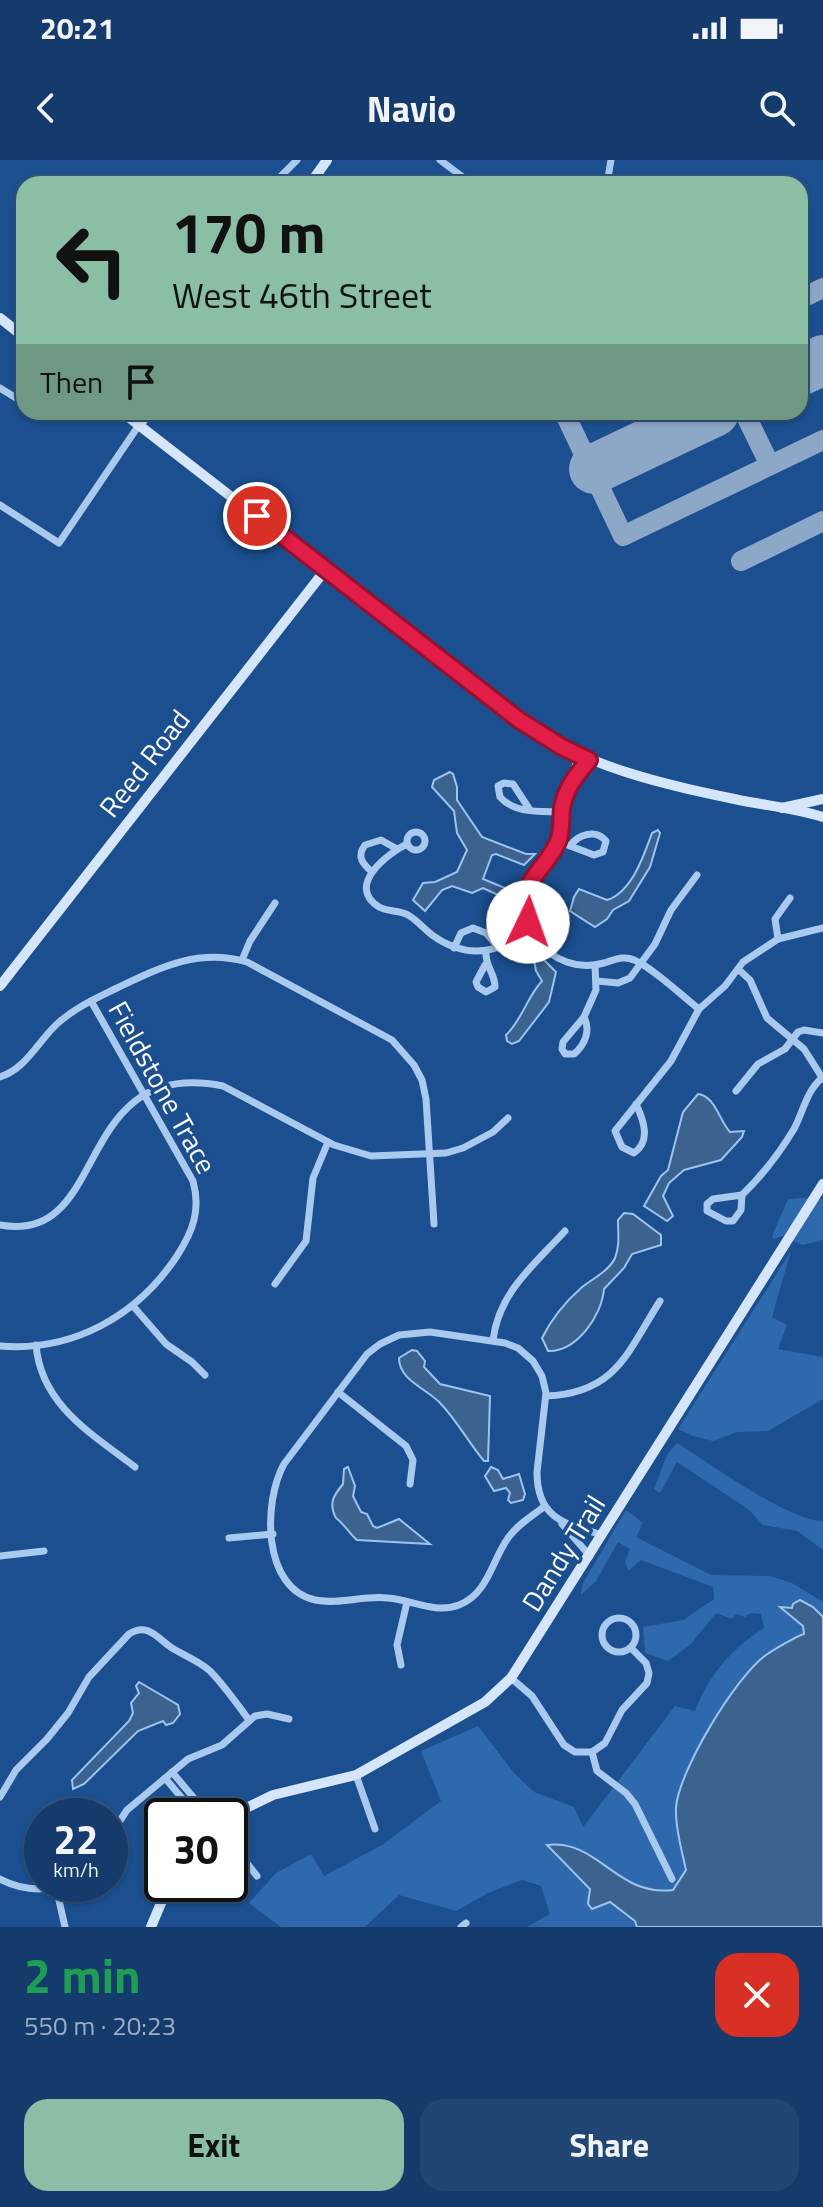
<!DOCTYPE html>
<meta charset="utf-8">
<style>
:root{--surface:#143b6b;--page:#214673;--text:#f1f3f6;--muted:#9dadc1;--line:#33557e;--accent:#8abfa5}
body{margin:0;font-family:"Titillium Web",sans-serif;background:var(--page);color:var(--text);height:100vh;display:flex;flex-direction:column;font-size:30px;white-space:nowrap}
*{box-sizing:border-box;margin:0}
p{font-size:26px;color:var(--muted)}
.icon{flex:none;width:44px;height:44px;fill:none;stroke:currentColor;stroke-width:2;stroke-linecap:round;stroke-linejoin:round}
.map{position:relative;height:1767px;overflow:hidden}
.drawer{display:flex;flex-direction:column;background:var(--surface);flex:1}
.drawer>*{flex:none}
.hud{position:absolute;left:16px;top:16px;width:792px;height:244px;border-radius:24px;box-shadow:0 2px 6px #0004,0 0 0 2px var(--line);background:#8abfa5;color:#111;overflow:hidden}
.speed{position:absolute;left:24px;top:1638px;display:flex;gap:16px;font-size:40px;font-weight:700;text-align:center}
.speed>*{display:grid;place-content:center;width:104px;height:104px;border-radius:50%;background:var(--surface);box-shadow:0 2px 6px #0004,0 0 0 2px var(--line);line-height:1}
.speed small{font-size:20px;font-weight:400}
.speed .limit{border:4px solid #111;border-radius:12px;background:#fff;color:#111}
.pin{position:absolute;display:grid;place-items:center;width:68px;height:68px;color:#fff;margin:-34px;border:4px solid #fff;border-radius:50%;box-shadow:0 2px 8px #0007}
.me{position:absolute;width:88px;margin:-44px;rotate:3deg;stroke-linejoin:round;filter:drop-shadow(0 0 6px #0008)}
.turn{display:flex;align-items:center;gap:28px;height:168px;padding:0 24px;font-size:36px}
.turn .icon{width:104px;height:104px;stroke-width:2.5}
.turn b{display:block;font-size:56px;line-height:68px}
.then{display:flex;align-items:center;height:76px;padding:0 24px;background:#0003;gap:16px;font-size:30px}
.round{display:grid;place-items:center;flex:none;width:84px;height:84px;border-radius:24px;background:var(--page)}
.overview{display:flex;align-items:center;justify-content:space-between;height:136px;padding:0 24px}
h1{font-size:48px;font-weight:700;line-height:60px;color:#1e9e55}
.action{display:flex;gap:16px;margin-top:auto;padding:16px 24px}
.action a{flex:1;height:92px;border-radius:24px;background:var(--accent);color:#111;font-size:32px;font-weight:700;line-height:92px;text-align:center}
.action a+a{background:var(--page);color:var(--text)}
.status{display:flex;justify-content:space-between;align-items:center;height:56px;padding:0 40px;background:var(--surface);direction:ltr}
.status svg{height:22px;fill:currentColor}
header{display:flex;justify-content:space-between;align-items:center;height:104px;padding:0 24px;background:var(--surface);font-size:36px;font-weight:700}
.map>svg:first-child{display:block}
.green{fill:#2e69ad}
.water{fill:#3c6290;stroke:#9cc4f0;stroke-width:2}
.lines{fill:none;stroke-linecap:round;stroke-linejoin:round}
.taxiway{stroke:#8da7c7;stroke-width:20}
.runway{stroke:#8da7c7;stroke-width:50}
.street{stroke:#a9c9ee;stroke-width:7}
.secondary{stroke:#d6e6fa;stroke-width:10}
.route-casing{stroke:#92132f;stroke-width:20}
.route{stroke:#e11d48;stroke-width:14}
.labels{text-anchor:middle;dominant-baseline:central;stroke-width:7;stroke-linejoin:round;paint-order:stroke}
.street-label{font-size:28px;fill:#fff;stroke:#1b4f8f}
</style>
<div class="status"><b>20:21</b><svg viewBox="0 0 49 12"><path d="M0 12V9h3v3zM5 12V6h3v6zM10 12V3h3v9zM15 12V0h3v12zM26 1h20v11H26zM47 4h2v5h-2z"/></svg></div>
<header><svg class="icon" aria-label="back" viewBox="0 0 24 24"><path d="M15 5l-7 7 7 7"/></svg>Navio<svg class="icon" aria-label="search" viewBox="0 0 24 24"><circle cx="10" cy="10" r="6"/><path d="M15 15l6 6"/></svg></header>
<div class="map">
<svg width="823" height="1767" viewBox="0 0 823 1767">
<rect width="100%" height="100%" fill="#1b4f8f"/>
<g class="green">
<path d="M800,1038L823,1039V1080L802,1085L783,1076L774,1079L772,1076L788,1039Z"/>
<path d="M791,1091L772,1157L787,1165L778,1189L823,1197V1239L768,1271L737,1272L713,1281L693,1276L678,1269Z"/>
<path d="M677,1283C710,1303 788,1361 823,1361V1390L797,1371L763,1365L748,1349L677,1302L660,1333L654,1329L667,1295Z"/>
<path d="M626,1350L643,1363L636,1377L711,1415L770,1416L792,1423L823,1442V1767H527L550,1754L541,1726L522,1720L488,1733L456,1751L399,1735L365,1767H281L249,1743L276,1713L311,1694L324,1716L382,1685L441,1641L421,1591L478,1566L514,1613L534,1632L574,1647L583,1667L675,1546L695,1551C709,1515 731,1489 764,1468L761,1454L750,1453L745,1457L736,1454L732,1459L716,1453L691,1484L668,1501L645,1493L643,1467L683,1460L714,1439L713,1427L641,1400L628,1411L625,1402L630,1389L618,1382L596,1421L581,1435L583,1423Z"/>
</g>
<g class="water">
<path d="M450,612L453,614L457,627V640L482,677L526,694H535L524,705L496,694L492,695L483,719L512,731L515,737L496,734L483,728L472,733L452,726L442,730L425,751L413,740L423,723L435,722L457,712L467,690L457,673L454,651L432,627L434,620Z"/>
<path d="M658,670L660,673L650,707L629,741L613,750L607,759L595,767L570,751L574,737L579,729L607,740C632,732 644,695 652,673Z"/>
<path d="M541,797L556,812L549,842L519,881L512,884L507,881L506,875C522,860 527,837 542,821L536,811L534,800Z"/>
<path d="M698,934C715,936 719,960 730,972L744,971L742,977L721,1000L684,1010L669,1023L663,1036L673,1056L667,1061L644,1046L661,1016L668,1010L683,952Z"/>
<path d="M624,1053L633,1054L661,1075V1085L632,1094L624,1108L604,1129C602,1155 577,1192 548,1191L542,1178C552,1158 564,1143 581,1128C592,1119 609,1111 615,1098C620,1085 618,1074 618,1060Z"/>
<path d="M412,1190L417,1191L425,1201L424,1207L440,1224L490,1236L488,1301H484C469,1283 457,1261 441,1244C428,1229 399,1221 399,1198Z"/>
<path d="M348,1307L355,1326L353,1336L361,1352L367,1354L373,1366L377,1368L399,1359L430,1384L357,1380C349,1373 345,1365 336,1358C328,1343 334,1335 343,1324L344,1309Z"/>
<path d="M491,1307L498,1310L503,1319L519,1314L525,1334L523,1340L511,1343L508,1340L510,1333L506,1328L494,1331L485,1316Z"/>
<path d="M800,1440L813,1447L823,1457V1767H637L635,1761L610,1742L592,1749L588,1744L590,1729L547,1685C599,1679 616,1737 673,1730L686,1710C682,1691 675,1668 676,1648C678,1612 736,1516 766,1495C773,1490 797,1476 804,1474L803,1466L780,1447L792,1448L793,1444Z"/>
<path d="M139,1522L178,1545L180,1554L173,1563L166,1565L163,1561L138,1571L84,1624L73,1629L72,1620L129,1561L133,1553L131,1543L139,1533L136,1526Z"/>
</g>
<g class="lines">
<g class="taxiway">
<path d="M800,139L823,128"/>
<path d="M564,252L623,376L823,280"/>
<path d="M744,252L768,301"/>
<path d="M741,401L823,361"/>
</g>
<g class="runway">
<path d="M800,211L823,200"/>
<path d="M594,309L714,252"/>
</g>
<g class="street">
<path d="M440,0L472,24"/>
<path d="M273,24L297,0"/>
<path d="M607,24L611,0"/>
<path d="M0,228L24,243"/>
<path d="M0,345L59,383L139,265"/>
<path d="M572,618L578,595"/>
<path d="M530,650L513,624L504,623L498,626L500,637C515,654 540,651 562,652"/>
<circle cx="416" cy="681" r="9"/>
<path d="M557,681L594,695L603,692L606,681C596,669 578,674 570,686"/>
<path d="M407,684C388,693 345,726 379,747C388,752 399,750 408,755C417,760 424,769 432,775C461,796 493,797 522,774"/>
<path d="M372,712C363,704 356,697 365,685L381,680L397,689"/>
<path d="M528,762H535L540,767L541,774L536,781H527L522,773L528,762L526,742L530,723L558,679L563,645L571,622L589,600"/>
<path d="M778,779L775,759L790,738"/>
<path d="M537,780C553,801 578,810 604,803C614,800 624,795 634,800C652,807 682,836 699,849"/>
<path d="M454,788L461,773L473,768L486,773L499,788"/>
<path d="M242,800L250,781L275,743"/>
<path d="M485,805L476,822L478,827L486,832L495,827C495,812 485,808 486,791"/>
<path d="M738,809L750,820L767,858L804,889L823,919"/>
<path d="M597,821L618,823L630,818L655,784L671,750L697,715"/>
<path d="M584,857C591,870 585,885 574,894H565L562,889L563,882Z"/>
<path d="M584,857L596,830L595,805"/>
<path d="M0,917C27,908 38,881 58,863C76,847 97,838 117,828C161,807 198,788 247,802L392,880L414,905L422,920L426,939L434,1064"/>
<path d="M736,931L758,904L785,889L798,872L804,870L823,873"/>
<path d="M636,944C644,961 651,981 634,993L622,987L615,971L671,901L699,849L725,826L743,802L778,779L823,768"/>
<path d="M742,1035C762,1016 780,992 794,969C803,952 807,930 822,918"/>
<path d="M742,1035L741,1050L733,1061H726L707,1051V1044L713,1039Z"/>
<path d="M0,1065C112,1086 70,896 223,926L334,985L371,996L446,993L463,988L493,972L508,958"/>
<path d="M275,1124L306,1081L313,1018L328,982"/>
<path d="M133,1146L166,1184L192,1202L205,1215"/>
<path d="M493,1180C499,1132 534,1105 565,1071"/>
<path d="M36,1185C41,1245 92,1274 135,1307"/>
<path d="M0,1186C73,1192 137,1156 177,1096C193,1071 201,1050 193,1021L91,841"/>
<path d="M338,1232L406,1286L413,1300L410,1324"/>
<path d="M546,1236C616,1233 627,1193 660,1141"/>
<path d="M545,1346C532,1356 518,1364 508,1378C492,1400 488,1434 459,1445C435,1454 412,1440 388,1438C364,1435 339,1445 315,1440C262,1428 263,1342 284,1304L367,1194L380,1184L399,1175L430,1172L505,1183L518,1188L533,1201L542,1216L546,1233L537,1312C537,1359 565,1364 603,1375"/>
<path d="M562,1364L590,1396"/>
<path d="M229,1378L273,1374"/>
<path d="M0,1396L44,1391"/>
<circle cx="619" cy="1475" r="17"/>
<path d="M401,1505L397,1485L407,1442"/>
<path d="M511,1518L532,1536L564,1585L575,1592H592L605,1583L622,1550L647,1523L649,1513L646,1503L631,1488"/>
<path d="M592,1592L597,1611L626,1633L635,1644L672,1719"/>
<path d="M172,1612L209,1656"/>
<path d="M356,1615L375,1669"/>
<path d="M165,1618L197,1656"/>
<path d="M0,1637L16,1610L47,1579L68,1553L89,1517L129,1474C148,1462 157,1478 172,1488C185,1496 199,1501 210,1511C224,1525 237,1544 249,1560"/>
<path d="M110,1676L127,1650L188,1599L222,1585L255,1556L267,1554L289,1559"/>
<path d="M230,1682L257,1716"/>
<path d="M0,1719C21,1730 43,1732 66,1724"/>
<path d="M56,1727L65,1767"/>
<path d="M461,1767L466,1763"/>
</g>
<g class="secondary">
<path d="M310,24L327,0"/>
<path d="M0,158L24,177"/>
<path d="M122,252L519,560C589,609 662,624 744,641C770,646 798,649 823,657"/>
<path d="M139,265L149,252"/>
<path d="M782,648L823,639"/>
<path d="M0,826L326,409"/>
<path d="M230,1656L273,1635L356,1615L485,1542L511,1518L823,1024"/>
<path d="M151,1767L169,1724"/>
</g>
</g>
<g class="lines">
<defs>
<path id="route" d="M257,356L519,560L562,587L589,600C576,616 566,627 562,648C561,658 562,669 559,679C547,712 516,717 528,762"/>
</defs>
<use href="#route" class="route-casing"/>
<use href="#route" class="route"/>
</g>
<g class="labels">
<g class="street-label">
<text transform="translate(144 603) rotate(-52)">Reed Road</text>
<text transform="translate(163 927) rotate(61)">Fieldstone Trace</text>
<text transform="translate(563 1393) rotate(-58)">Dandy Trail</text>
</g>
</g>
</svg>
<div class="speed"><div>22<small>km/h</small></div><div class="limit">30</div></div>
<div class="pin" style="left:257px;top:356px;background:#d93025"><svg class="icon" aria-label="arrive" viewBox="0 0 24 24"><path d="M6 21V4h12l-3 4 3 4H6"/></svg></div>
<svg class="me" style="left:528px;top:762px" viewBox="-20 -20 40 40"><circle r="19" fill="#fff"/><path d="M0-13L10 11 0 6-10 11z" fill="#e11d48"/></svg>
<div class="hud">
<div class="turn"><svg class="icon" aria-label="left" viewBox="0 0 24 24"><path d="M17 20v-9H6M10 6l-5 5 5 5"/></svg><div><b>170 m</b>West 46th Street</div></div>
<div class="then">Then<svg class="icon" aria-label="arrive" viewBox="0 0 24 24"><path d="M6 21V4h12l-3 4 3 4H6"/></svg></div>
</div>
</div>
<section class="drawer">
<div class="overview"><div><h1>2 min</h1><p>550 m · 20:23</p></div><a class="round" style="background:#d93025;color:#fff"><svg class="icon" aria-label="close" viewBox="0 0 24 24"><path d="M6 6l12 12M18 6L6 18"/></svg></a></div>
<div class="action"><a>Exit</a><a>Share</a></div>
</section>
